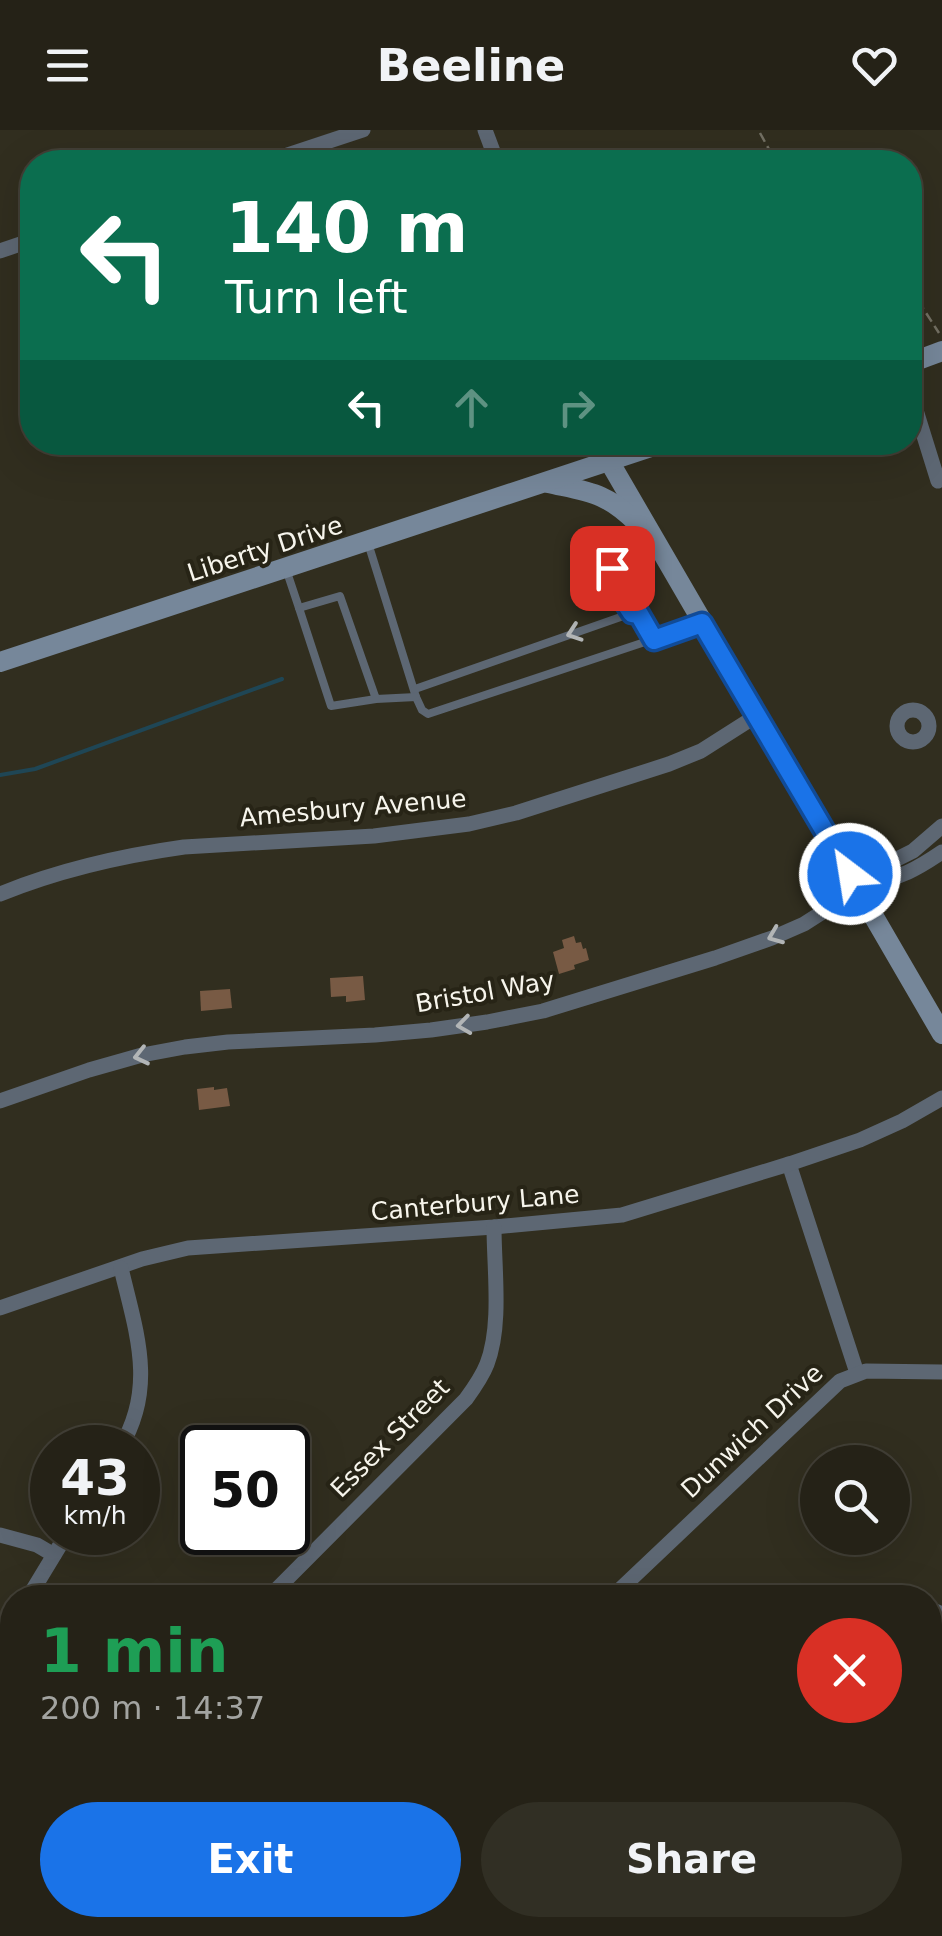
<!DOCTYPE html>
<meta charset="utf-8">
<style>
:root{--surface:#252217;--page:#312f24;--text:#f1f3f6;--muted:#a3a4a1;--line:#423f36;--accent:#1a73e8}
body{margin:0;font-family:"DejaVu Sans",sans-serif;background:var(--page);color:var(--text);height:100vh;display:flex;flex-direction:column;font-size:38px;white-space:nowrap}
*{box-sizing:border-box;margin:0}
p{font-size:32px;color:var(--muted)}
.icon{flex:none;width:55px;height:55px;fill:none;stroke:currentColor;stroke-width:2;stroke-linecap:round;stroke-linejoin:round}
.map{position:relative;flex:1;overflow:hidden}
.sheet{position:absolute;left:0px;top:1455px;width:942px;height:352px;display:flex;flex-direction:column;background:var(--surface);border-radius:40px 40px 0 0;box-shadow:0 10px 40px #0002,0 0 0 2px var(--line)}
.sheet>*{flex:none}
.top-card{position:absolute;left:20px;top:20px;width:902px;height:305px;border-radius:40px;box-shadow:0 10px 40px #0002,0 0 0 2px var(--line);background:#0b6e4f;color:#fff;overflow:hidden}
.controls{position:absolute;left:800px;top:1315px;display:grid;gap:20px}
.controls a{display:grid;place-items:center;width:110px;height:110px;border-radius:50%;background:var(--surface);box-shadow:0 10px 40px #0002,0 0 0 2px var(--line);font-size:50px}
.speed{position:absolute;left:30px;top:1295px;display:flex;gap:20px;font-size:50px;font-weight:700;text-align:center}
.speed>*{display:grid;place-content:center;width:130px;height:130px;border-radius:50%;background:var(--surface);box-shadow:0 10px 40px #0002,0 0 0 2px var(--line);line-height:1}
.speed small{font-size:25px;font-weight:400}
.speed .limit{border:5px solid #111;border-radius:15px;background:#fff;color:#111}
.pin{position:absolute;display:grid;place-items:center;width:85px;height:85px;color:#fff;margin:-42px;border-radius:20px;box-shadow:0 5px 15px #0006}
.me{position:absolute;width:110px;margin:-55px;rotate:329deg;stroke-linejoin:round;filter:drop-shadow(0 0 8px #0008)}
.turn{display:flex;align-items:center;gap:35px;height:210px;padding:0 40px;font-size:45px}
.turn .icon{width:130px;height:130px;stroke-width:2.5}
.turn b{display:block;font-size:70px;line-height:85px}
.lanes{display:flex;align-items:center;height:95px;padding:0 40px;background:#0003;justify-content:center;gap:50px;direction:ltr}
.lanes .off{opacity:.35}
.round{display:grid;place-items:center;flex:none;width:105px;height:105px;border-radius:52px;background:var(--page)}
.headline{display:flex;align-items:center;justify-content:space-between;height:170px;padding:0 40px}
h1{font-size:60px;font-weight:700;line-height:75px;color:#1e9e55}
.action{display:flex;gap:20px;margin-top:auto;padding:20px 40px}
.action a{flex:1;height:115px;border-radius:60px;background:var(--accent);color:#fff;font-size:40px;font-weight:700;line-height:115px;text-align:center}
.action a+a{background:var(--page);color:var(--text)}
header{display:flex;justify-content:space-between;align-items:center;height:130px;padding:0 40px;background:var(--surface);font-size:45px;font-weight:700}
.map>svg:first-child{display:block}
.green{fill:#44543f}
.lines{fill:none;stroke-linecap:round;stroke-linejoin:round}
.stream{stroke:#1f4655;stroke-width:4}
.building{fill:#785a44}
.path{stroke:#737063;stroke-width:2.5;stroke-dasharray:10 5;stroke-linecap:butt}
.lane{stroke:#5d6773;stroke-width:8}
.street{stroke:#5d6773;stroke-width:15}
.secondary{stroke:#76879a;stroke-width:20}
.oneway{stroke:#b2b5b6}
.route-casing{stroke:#114b97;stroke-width:25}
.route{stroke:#1a73e8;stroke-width:18}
.labels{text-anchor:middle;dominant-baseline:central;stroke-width:8;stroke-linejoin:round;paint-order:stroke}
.street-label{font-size:25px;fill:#f7f5ec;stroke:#272416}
</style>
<header><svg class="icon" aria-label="menu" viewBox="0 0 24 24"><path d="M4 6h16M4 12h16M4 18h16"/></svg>Beeline<svg class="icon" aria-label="heart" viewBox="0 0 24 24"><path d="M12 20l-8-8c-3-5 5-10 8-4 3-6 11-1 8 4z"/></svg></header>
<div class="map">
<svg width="942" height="1806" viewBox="0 0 942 1806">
<rect width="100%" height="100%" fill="#312e1f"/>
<path class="green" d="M942,1612V1806H26L41,1795H930V1618Z"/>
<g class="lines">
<g class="stream">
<path d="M0,645L35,639L282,549"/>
<path d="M930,1633H942"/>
<path d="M334,1795L365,1799L372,1795"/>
<path d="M189,1806H238"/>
<path d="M304,1806L329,1795"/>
</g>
</g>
<g class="building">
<path d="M574,806L576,813L581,812L583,819L586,818L589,830L574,835L575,839L559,844L553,822L564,818L562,810Z"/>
<path d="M363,846L365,870L346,872V866L331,867L330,848Z"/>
<path d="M230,859L232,878L201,881L200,861Z"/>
<path d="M214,957V960L227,958L230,976L199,980L197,959Z"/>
</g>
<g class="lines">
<g class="path">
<path d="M760,3L776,32"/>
<path d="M852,32L856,23"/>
<path d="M910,158L939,203"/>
<path d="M930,1745L942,1741"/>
<path d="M573,1795C603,1802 634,1802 665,1806"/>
<path d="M136,1806L140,1795"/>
<path d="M764,1806L795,1795"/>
</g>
<g class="lane">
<path d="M603,408L622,468L632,483"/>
<path d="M368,413L416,567L422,580L428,584L702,493"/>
<path d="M286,439L299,478"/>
<path d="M415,559L632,483L639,484L654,510"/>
<path d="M376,569L331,576L299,478L340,466L376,569L416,567"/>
</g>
<g class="street">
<path d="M485,0L497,32"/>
<path d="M266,32L363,0"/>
<path d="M0,121L32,110"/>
<path d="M910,261L938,351"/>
<path d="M602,312L609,331"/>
<circle cx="913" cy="596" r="16"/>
<path d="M871,751C897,751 920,737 942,722"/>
<path d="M0,764C59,740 120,726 184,717L374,706L469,694L516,683L669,634L701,621L756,586"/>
<path d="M0,971L89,940L142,925L185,917L228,912L375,905L431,900L487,892L543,881L715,828L772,808L804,794L871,751L879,738L913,721L942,696"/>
<path d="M789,1034L857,1243"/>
<path d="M0,1178L142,1129L188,1118L494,1097L622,1085L789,1034L860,1010L902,991L942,968"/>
<path d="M120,1318C157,1257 136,1202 121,1138"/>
<path d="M0,1405L37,1415L54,1425"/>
<path d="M28,1468L68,1402"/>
<path d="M268,1468L466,1269C474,1258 482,1247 487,1234C502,1195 494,1139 494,1097"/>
<path d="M611,1468L840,1251L866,1241L942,1242"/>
<path d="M930,1479L942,1484"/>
<path d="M6,1677L8,1543L12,1514"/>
</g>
<g class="secondary">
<path d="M910,233L942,221"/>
<path d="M609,331L942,904"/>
<path d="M548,353C589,362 606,362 637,393"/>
<path d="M0,532L666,312"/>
</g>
</g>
<defs><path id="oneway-chevron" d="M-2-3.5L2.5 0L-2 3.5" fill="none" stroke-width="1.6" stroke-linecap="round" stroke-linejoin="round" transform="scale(2.5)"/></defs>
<g class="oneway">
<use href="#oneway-chevron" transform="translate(574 503) rotate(161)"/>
<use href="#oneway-chevron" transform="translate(775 806) rotate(158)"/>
<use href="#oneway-chevron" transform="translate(464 895) rotate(172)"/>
<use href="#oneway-chevron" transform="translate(141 926) rotate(167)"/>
</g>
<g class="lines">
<defs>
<path id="route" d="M612,438L622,468L632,483L639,484L654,510L702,493L850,744"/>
</defs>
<use href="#route" class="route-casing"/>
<use href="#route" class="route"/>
</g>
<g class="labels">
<g class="street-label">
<text transform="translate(265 419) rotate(-18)">Liberty Drive</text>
<text transform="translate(353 678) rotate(-5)">Amesbury Avenue</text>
<text transform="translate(485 862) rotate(-10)">Bristol Way</text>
<text transform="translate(475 1073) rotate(-5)">Canterbury Lane</text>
<text transform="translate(752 1301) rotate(-43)">Dunwich Drive</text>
<text transform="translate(390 1308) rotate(-45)">Essex Street</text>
</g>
</g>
</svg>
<div class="controls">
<a><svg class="icon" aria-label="search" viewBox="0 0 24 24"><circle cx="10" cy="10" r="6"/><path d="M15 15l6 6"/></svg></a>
</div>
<div class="speed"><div>43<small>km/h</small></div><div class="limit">50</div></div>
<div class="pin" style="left:612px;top:438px;background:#d93025"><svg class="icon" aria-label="arrive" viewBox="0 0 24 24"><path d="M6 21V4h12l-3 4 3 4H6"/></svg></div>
<svg class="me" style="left:850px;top:744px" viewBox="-20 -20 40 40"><circle r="17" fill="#1a73e8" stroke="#fff" stroke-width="3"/><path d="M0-11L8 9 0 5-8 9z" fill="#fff"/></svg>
<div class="top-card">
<div class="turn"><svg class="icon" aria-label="left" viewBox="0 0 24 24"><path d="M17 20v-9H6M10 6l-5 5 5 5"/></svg><div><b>140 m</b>Turn left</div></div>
<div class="lanes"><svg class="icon" aria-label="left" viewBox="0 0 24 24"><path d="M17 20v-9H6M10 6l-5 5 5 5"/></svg><svg class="icon off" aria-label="ahead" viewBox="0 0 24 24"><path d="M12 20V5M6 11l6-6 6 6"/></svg><svg class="icon off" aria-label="right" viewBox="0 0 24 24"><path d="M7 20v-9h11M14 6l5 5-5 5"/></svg></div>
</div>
<section class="sheet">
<div class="headline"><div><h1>1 min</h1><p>200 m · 14:37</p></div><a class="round" style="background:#d93025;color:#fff"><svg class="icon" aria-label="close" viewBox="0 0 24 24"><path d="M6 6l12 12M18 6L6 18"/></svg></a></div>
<div class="action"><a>Exit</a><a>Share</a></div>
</section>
</div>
